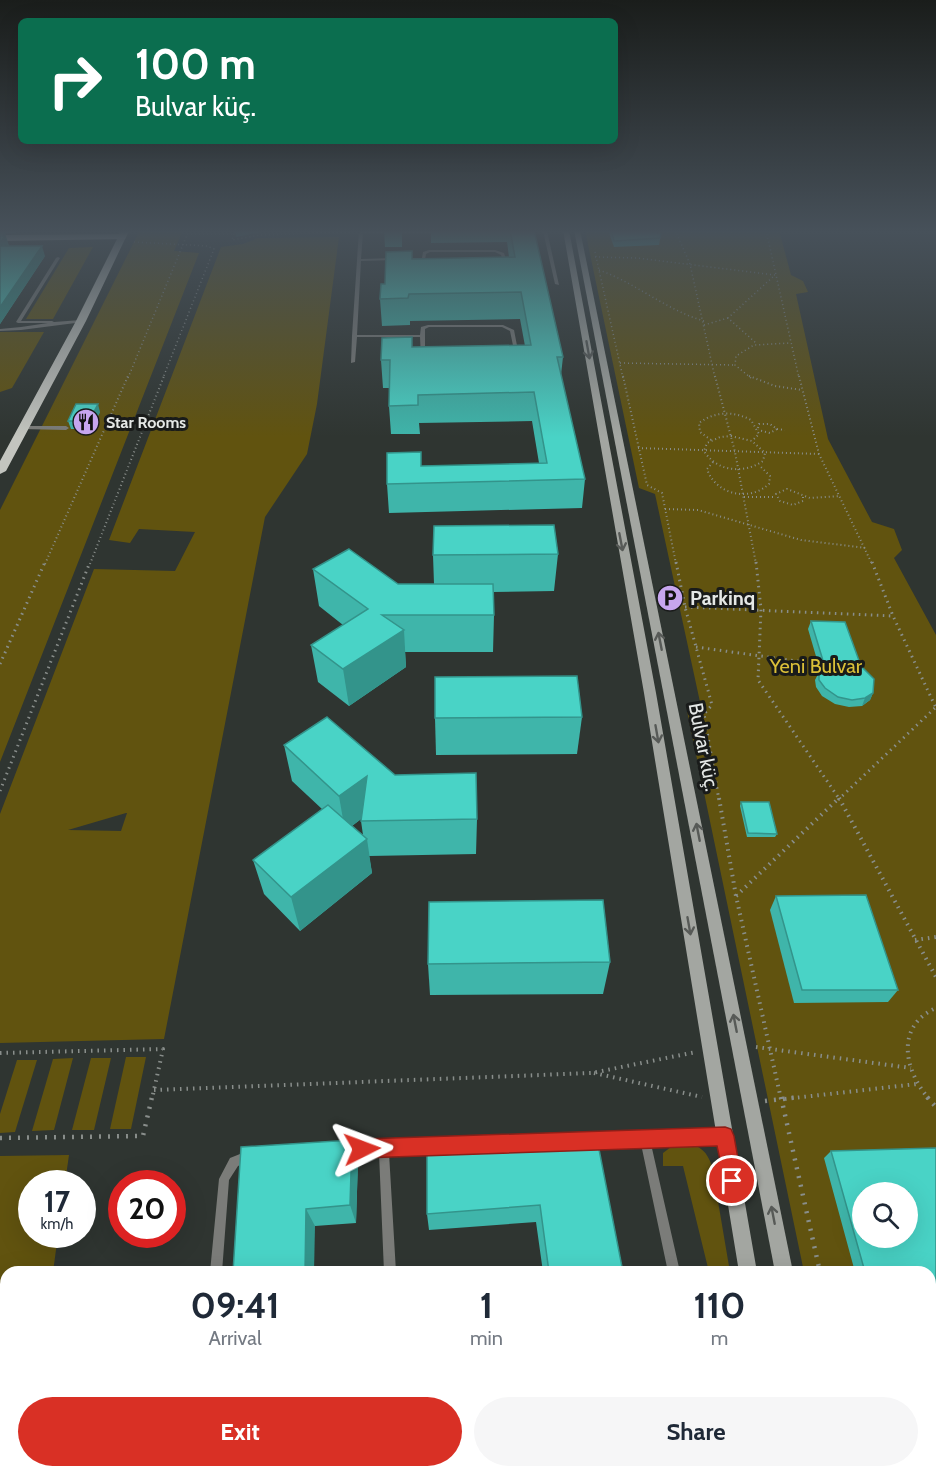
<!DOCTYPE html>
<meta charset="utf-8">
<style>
:root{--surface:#fff;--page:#f6f6f7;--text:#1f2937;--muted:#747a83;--accent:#d93025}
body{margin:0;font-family:Cabin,sans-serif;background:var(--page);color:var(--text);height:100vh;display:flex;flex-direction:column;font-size:22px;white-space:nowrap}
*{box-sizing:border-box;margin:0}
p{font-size:20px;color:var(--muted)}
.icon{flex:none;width:33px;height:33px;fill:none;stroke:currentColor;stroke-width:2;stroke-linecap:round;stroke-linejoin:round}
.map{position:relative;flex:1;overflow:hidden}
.panel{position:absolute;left:0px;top:1266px;width:936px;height:212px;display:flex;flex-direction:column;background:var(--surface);border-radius:18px 18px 0 0;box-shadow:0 6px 24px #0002}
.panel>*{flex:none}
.top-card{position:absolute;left:18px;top:18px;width:600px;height:126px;border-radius:9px;box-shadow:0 6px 24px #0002;background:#0b6e4f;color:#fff;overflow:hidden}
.controls{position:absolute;left:852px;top:1182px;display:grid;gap:12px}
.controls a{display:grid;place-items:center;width:66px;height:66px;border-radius:50%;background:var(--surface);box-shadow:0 6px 24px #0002;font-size:30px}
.speed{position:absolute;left:18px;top:1170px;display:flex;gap:12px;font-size:30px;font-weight:700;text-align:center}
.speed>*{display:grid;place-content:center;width:78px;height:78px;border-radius:50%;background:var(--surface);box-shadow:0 6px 24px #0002;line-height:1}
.speed small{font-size:15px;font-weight:400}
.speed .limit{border:9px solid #d22;background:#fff;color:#111}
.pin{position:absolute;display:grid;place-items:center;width:51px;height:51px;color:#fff;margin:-26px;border:3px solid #fff;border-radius:50%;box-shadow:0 2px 6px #0007}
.me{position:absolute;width:66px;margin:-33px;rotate:87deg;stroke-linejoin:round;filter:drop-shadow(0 0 4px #0008)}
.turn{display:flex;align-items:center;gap:21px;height:126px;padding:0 18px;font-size:27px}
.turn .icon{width:78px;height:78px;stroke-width:2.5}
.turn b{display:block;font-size:42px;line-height:51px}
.eta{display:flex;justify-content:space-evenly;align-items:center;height:102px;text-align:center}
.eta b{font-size:36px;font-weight:700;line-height:42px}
.primary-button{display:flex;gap:12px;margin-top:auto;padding:12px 18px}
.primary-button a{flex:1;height:69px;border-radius:36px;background:var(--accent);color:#fff;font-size:24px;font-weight:700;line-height:69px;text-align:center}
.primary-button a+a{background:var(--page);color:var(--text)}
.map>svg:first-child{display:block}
.green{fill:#61530f;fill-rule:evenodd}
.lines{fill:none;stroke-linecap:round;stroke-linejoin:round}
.path-far4{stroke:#898e8b;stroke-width:1.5;stroke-dasharray:1 3;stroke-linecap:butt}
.path-far3{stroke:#898e8b;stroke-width:2;stroke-dasharray:1 3;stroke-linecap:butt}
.path-far2{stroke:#898e8b;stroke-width:3;stroke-dasharray:1.5 4.5;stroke-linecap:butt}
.path-far1{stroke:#898e8b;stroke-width:4;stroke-dasharray:1.5 5;stroke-linecap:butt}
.path{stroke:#898e8b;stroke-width:4.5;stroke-dasharray:2 7;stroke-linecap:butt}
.lane{fill:#7b7c79;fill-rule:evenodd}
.secondary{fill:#a3a6a1;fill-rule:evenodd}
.primary{fill:#c3c5bf;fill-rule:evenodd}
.highway{fill:#dfe2db;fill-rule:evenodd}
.wall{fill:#3fb5aa;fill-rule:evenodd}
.shaded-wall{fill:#33948b}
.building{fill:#49d3c6;stroke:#33948b;stroke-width:1.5;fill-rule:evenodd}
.oneway{stroke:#575a57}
.route{fill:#d93025;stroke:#8d1f18;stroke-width:1.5}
.labels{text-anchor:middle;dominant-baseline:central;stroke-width:6;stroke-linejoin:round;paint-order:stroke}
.far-poi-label{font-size:16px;font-weight:bold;fill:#e5e8e6;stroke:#191b1a;text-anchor:start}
.poi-label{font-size:20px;font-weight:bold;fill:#e5e8e6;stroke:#191b1a;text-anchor:start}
.park-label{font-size:20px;fill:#dabf38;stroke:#191b1a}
.street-label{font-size:20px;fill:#e5e8e6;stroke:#191b1a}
</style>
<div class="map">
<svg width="936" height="1477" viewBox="0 0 936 1477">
<rect width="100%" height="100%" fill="#2f3531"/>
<g class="green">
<path d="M140,230H183L174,251L199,253L0,762V510Z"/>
<path d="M585,230H779L791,275L803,281L808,292L796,294L828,439L872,522L894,529L902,550L894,558L936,635V1477H847L846,1472H930V1272H804L687,711L700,702L655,494L639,488ZM862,1192H908V1238H862Z"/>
<path d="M339,237L317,404L307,454L265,517L164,1039L0,1043V814L94,569L175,571L195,532L139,529L130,543L109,540L221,247L243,244L258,238ZM127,813L121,831L68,830L126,813Z"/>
<path d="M93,247L53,319H26L69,248Z"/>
<path d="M0,332H44L12,388L0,392Z"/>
<path d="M126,1057H146L131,1129H110Z"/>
<path d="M73,1058L54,1130L32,1131L53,1059Z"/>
<path d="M91,1058H111L94,1130H72Z"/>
<path d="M17,1060H37L15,1132L0,1133V1114Z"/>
<path d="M687,1143C701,1146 707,1152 712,1166L730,1272H709L683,1166H663V1153L671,1147Z"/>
<path d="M69,1155L65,1183L32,1184V1234L58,1235L53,1272H6V1422L0,1435V1156Z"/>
</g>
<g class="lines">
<g class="path-far4">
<path d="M235,230L232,240L260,235L351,232"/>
<path d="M675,230L690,264L715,378"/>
<path d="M766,230L799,378"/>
<path d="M187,234H233"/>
<path d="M134,242L207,246L214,249L163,378"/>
<path d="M595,252L623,378"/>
<path d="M595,257L637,258L775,275L728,318L756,343"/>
<path d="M599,270C636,283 666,310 704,321"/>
<path d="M704,325L728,318"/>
<path d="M620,363L735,365"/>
<path d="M128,378L189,230"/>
<path d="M751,378L735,365L736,356L754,345L790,343"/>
</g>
<g class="path-far3">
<path d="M623,376L647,485L662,493L676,564"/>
<path d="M715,376L735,452L756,564"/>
<path d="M749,376L775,386L802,390"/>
<path d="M799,376L819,454L872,564"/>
<path d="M758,428L759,424H770L777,429L770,433L758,430"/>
<path d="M777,429L785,430"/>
<path d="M731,436L752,441L765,453L763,461C744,474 717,472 704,451L707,443L720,437Z"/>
<path d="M711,440L700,432L699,423C715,411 734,411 751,420L759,434L752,441"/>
<path d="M638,448L819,454"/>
<path d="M713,462L707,469C716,495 749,502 769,484L770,476L759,465"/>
<path d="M744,497H775"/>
<path d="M803,497V501L793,505L780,501L776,494L787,489L810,498L840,496"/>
<path d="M665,509L698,510L801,540L866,548"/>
<path d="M45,564L128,376"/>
<path d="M90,564L164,376"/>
</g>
<g class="path-far2">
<path d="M676,562L685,607L712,705L704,714L719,800"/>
<path d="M756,562L761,609L758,680L840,800"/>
<path d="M872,562L893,616L936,708"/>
<path d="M685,607L893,616"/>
<path d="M696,647L818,664"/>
<path d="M0,664L45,562"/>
<path d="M0,791L90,562"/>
<path d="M838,800L936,707"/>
</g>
<g class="path-far1">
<path d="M719,798L736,896"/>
<path d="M839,798L936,977"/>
<path d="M915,940L936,937"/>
<path d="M756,1047L911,1068"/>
<path d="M0,1053L163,1049L152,1099"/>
<path d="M594,1073L702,1097"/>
<path d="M154,1090L592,1073L696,1052"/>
<path d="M781,1099L736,896L839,798"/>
<path d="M785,1099L917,1084"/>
<path d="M929,1099C904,1070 895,1026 936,1008"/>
</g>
<g class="path">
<path d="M781,1097L820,1272"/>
<path d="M927,1097L936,1107"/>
<path d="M765,1101L799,1097"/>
<path d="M0,1138L143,1136L152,1097"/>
<path d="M936,1405L932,1414L936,1439"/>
<path d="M866,1472L867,1477"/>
</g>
<g class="lane">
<path d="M359,230L440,231L442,232L440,233H363L361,259L394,258L396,259L394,260L361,261L357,335H420L421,327L428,325H503L514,330L519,356L515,355L510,331L502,327H429L425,329V358L421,357L420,337H357L355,362L351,363L352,336Z"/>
<path d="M522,230H549L547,231L559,285L555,284L543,231L524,232Z"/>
<path d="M429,250H495L504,253L508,266L505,267L501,255L495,252H430L426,254L425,260H409L407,259L409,258H422L423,252Z"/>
<path d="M58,257L60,258L21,321H52L54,322L81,320L83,321V322L21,330L0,331V329L21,327L48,323H18L16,322L56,258Z"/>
<path d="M23,426H66L69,428L66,430L21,429V427Z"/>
<path d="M725,1131L729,1132L730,1136L729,1140L725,1141L651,1144L680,1272H668L641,1144L588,1146L584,1145L583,1141L584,1137L588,1136Z"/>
<path d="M435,1141L439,1142L440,1146L439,1150L435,1151L389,1153L396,1272H384L379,1153L346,1154L342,1153L341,1149L342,1145L346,1144Z"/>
<path d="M250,1150L254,1151L255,1155L254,1159L238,1166L229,1180L222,1272H210L219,1179L230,1158Z"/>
<path d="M193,1472H205L204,1477H192Z"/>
<path d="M393,1472H405L406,1477H394Z"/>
<rect x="540" y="1472" width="12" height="5"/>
<path d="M711,1472H723L724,1477H712Z"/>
</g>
<g class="secondary">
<path d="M563,230H569L656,693L757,1272H739L644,693Z"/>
<path d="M574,230H580L793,1272H775Z"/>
<path d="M772,1472H792L793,1477H773Z"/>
<path d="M812,1472H832L833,1477H813Z"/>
</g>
<path class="primary" d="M122,235L126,237L86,321L6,471L0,474V461L76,321L118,237Z"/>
<path class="highway" d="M121,230H130L125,239L0,241V235L119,234Z"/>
</g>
<g class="wall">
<path d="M0,230H17L16,233H4L9,246L45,256L0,324Z"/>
<path d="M384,230H402V247H385Z"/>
<path d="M431,230H507V234V230H534L563,357L561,375L585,479L582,508L389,513L387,484L421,466L539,463L532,421L419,423L420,434H391L389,406V388H383L381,360L412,337V347L525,346L520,319L410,321V325L382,326L380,299L385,284L412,259L509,257L507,242L431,243Z"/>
<path d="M608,230H644L661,234L659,245L614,247Z"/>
<path d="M100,412L91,429H71L68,421Z"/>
<path d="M558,554L554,591L493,592L494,615L493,652H405L406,667L349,706L318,682L311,645L343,625L319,606L313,569L398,584H434L433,555Z"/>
<path d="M811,621L861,666L873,693L870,700L862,706L849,707L835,704L822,696L816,687L815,680L820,670L808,629Z"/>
<path d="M582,717L577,754L436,755L435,718Z"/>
<path d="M284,745L395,775L477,819L476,854L369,856L372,873L300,931L264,894L253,860L322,809L292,781ZM361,819V821L363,835L352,826Z"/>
<path d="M741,802L777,834L775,837H747L740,806Z"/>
<path d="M776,896L898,990L888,1002L794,1003L770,910Z"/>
<path d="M610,962L603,994L430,995L428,964Z"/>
<path d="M596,1134L623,1272H543L536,1222L429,1230L427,1214Z"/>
<path d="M936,1148V1286H930V1272H855L824,1158L831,1151Z"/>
<path d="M358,1160L356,1223L315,1226L233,1272Z"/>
<path d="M569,1472H663L664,1477H570Z"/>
</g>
<g class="shaded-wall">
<path d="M262,230L261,232L236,237L235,231Z"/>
<path d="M5,233L9,246L0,254V243Z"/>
<path d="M42,246L45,256L0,324V307Z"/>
<path d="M98,404L100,412L91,429L89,421Z"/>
<path d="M404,630L406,667L349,706L343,669Z"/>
<path d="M873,693L870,700L862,706L865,698Z"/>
<path d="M367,776L372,811L345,831L339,796Z"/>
<path d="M367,839L372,873L300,931L291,897Z"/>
<path d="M352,1140L358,1160L356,1223L350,1205Z"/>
<path d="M306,1209L315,1226L314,1272H305Z"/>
<rect x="302" y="1472" width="10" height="5"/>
</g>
<g class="building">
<path d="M510,230H534L563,357H557L585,479L387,484V453L421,452V466L547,463L534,392L418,395V405L389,406L390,360H381L382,338L412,337V347L531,345L521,292L409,294L408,298L380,299L381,284H385L386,252L412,251V259L515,257Z"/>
<path d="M611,230H644L661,234L660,238L614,241Z"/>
<path d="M0,233H5L3,236H5L0,243Z"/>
<path d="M0,246H42L0,307Z"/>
<path d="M76,404H98L89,421H68Z"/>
<path d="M554,525L558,554L433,555L434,526Z"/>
<path d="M349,549L398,584H493L494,615H382L404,630L343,669L311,645L368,609L313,569Z"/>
<path d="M811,621L845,622L861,666L874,679L873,693L865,698L852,700L838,697L825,688L819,680V672L824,664Z"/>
<path d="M577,676L582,717L435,718V677Z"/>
<path d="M327,717L395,775L476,773L477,819L361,821L367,776L339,796L284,745Z"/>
<path d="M741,802H769L777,834L748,833Z"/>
<path d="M328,805L367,839L291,897L253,860Z"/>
<path d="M866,895L898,990H802L776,896Z"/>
<path d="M603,900L610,962L428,964L429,902Z"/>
<path d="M596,1134L623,1272H549L540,1205L427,1214V1144Z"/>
<path d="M352,1140L350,1205L306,1209L305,1272H233L241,1147Z"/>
<path d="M936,1148V1280L930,1281V1272H865L831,1151ZM862,1192H908V1238H862Z"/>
<rect x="220" y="1472" width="82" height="5"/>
<path d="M576,1472H663L664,1477H577Z"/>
</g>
<defs><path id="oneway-shaft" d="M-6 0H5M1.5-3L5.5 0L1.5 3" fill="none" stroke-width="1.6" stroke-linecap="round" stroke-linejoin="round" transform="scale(1.5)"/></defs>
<g class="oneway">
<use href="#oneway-shaft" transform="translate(588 350) rotate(80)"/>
<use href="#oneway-shaft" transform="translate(621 542) rotate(79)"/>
<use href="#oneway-shaft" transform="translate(660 641) rotate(-101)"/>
<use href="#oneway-shaft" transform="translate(657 734) rotate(80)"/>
<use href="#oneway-shaft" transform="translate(698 832) rotate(-101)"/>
<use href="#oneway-shaft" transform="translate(689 926) rotate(80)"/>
<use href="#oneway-shaft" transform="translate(735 1023) rotate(-101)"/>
<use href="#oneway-shaft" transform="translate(773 1215) rotate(-101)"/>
</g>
<linearGradient id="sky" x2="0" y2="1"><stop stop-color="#1a1d1b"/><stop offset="0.53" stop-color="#47515a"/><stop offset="1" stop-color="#47515a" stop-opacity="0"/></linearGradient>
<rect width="936" height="437" fill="url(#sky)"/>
<path class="route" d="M725,1127L731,1129L734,1136L742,1181L739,1188L732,1191L726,1188L717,1146L362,1158L355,1155L352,1149L355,1142L362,1139Z"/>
<defs>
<symbol id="restaurant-disc" viewBox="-11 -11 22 22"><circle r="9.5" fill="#c7a6ef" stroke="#191b1a"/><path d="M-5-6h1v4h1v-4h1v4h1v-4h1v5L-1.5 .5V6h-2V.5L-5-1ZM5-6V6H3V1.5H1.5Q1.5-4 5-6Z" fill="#111"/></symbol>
<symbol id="parking-disc" viewBox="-11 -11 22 22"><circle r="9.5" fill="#c7a6ef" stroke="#191b1a"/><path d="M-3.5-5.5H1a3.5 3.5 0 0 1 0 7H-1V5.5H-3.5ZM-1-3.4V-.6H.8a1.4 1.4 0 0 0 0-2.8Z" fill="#111"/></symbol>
</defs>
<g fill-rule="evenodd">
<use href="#restaurant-disc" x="71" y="407" width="30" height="30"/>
<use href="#parking-disc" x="655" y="583" width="30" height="30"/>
</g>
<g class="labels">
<g class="far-poi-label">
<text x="106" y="422">Star Rooms</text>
</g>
<g class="poi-label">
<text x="690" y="598">Parkinq</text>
</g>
<g class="park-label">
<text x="816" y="666">Yeni Bulvar</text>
</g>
<g class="street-label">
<text transform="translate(704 747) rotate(79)">Bulvar küç.</text>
</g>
</g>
</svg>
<div class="controls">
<a><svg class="icon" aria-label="search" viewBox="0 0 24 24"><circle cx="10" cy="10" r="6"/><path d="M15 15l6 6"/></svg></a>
</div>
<div class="speed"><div>17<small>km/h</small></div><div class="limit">20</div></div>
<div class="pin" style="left:732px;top:1181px;background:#d93025"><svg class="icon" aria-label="arrive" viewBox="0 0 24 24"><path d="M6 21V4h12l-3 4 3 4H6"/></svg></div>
<svg class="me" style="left:362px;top:1149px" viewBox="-20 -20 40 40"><path d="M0-17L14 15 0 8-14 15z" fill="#d93025" stroke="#fff" stroke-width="4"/></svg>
<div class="top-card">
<div class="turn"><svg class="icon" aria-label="right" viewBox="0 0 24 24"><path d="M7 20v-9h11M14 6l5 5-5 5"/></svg><div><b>100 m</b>Bulvar küç.</div></div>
</div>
<section class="panel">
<div class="eta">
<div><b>09:41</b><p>Arrival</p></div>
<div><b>1</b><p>min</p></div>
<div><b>110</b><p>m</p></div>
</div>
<div class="primary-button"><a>Exit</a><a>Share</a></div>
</section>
</div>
